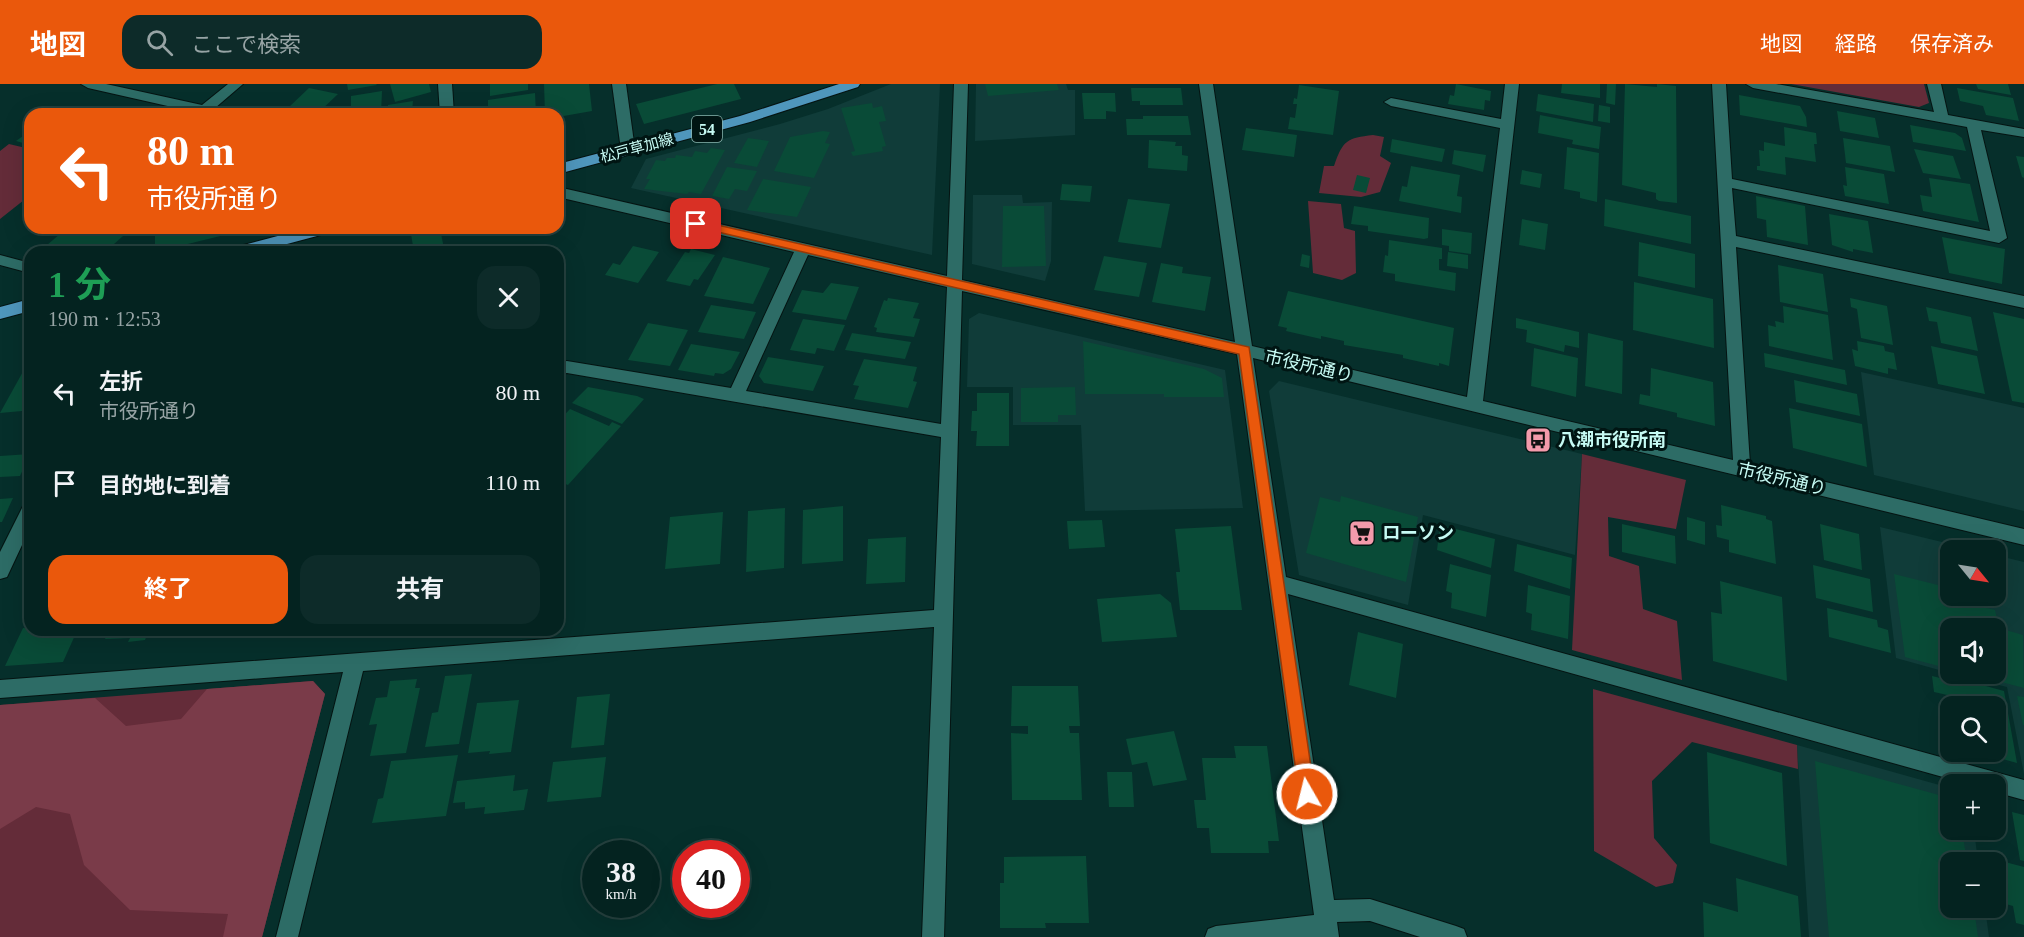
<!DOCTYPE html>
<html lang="ja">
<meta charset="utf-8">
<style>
:root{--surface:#042320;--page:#0d2b29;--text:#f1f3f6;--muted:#97a4a5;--line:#25403e;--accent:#ea580c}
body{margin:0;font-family:"Times New Roman","Noto Sans JP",serif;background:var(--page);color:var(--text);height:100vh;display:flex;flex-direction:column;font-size:22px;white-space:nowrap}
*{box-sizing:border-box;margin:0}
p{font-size:20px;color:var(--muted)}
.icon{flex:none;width:33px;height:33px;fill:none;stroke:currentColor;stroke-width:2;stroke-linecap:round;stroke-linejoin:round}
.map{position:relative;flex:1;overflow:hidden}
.sheet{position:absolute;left:24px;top:162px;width:540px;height:390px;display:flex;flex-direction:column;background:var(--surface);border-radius:18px;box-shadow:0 6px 24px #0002,0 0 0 2px var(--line)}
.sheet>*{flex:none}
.top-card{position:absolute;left:24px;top:24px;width:540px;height:126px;border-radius:18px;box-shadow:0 6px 24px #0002,0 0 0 2px var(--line);background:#ea580c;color:#fff;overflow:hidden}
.needle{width:39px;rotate:120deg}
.buttons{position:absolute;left:1940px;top:456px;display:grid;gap:12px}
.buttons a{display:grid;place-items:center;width:66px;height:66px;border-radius:12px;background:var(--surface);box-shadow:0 6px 24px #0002,0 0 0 2px var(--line);font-size:30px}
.speed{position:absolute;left:582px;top:756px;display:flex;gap:12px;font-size:30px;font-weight:700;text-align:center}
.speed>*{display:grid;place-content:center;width:78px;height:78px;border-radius:50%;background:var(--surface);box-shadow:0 6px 24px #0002,0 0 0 2px var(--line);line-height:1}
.speed small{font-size:15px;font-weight:400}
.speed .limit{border:9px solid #d22;background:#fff;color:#111}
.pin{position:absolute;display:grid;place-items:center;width:51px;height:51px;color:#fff;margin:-26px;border-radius:12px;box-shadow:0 3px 9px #0006}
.me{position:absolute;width:66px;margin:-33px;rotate:352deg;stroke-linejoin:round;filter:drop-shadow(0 0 4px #0008)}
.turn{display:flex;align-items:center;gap:21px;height:126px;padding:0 24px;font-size:27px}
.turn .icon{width:78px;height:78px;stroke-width:2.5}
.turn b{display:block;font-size:42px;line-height:51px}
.round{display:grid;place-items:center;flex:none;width:63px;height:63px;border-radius:18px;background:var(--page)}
.head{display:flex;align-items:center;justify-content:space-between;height:102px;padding:0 24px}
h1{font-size:36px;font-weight:700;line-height:45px;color:#1e9e55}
.primary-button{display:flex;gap:12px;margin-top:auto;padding:12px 24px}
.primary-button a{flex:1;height:69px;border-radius:18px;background:var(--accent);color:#fff;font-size:24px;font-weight:700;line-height:69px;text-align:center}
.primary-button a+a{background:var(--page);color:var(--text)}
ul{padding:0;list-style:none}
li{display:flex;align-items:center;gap:18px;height:90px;padding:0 24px}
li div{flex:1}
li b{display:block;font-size:22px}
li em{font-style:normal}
header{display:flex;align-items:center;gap:36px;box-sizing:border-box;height:84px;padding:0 30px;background:var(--accent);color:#fff}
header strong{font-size:28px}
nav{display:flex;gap:33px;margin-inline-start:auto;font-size:21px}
.search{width:420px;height:54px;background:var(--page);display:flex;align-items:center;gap:15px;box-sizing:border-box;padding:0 21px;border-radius:18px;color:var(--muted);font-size:22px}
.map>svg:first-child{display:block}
.built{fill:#103c39}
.green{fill:#642c39}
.forest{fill:#7a3b49}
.building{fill:#094b37}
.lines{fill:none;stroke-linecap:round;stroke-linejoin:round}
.minor-casing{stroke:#051412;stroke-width:2}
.major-casing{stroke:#051412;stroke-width:2}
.minor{fill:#2d6c66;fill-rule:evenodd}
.major{fill:#4f96bc;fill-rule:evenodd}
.route{fill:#ea580c;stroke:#983908;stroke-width:1.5}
.labels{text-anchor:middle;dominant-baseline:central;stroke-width:6;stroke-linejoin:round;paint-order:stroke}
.far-street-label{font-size:15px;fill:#c6fbf4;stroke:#001513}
.shield{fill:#001513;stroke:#8bb6b0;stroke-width:1.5}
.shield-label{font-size:16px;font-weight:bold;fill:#c6fbf4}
.street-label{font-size:18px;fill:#c6fbf4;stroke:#001513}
.poi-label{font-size:18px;font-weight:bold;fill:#c6fbf4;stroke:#001513;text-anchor:start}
</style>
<header>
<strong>地図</strong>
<div class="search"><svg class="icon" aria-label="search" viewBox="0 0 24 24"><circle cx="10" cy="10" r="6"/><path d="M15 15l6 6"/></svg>ここで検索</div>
<nav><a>地図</a><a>経路</a><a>保存済み</a></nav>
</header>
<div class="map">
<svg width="2024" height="853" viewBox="0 0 2024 853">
<rect width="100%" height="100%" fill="#062f2b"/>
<g class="built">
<path d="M891,0H940L932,171L631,104L646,75L780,40L828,25Z"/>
<path d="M976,0H1066L1068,6H1075V51L975,57Z"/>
<path d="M973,111H1022L1023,119L1052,118L1051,177L1045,197L972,180Z"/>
<path d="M979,229L1225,286L1243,424L1085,427L1081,341H1013V303H967L969,235Z"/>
<path d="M1861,288L2024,324V427L1874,391Z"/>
<path d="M1279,297L1582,370L1575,471L1423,431L1408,521L1299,491L1269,307Z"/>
<path d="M1880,443L1975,466H1950V512H1995V471L2024,478V690L2007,603L1954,590H1995V544H1950V589L1896,574Z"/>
<path d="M1797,661L1950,704V746H1974L1978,778H1950V824H1985L1989,853H1809Z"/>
</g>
<g class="green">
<path d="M1791,0H1924L1929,19L1919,23Z"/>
<path d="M1373,51L1384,53L1380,72L1391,79L1380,108L1361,113L1319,109L1324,82H1334C1343,56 1347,54 1373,51Z"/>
<path d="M9,60L30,65V117L24,116L0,135V67Z"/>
<path d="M1308,117L1341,120L1344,144L1355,147L1356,189L1342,196L1313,189Z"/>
<path d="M1582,370L1686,396L1676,445L1608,433L1609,472L1639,482L1643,525L1677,537L1682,596L1572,566Z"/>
<path d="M313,597L325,610L262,853H0V621Z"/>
<path d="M1593,605L1797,661L1798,685L1692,658L1652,697L1654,754L1677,781L1673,799L1656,803L1594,767Z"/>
</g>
<path class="forest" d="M313,597L325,610L262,853H223L228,830L130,826L84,781L70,730L36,723L0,745V621L95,614L126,642L181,635L207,605Z"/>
<g class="building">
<path d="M347,0H376L377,1L348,6Z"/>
<path d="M390,0H429L431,8L395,18Z"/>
<path d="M490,0H528V6L490,12Z"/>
<path d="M544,0H589L592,27L558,33V30H545Z"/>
<path d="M717,0H734L741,15L644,40L636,20Z"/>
<path d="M985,0H1057L1059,6L988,12Z"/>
<path d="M1456,0L1491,7L1490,17L1485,16L1484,26L1448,20L1450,11L1454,12Z"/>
<path d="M1562,0H1600V14L1561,9Z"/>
<path d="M1607,0H1616L1615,21L1606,19Z"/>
<path d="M1625,0L1657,3V0L1676,2L1677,119L1659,117L1656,115V109L1622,101Z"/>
<path d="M1976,0H2008L2011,11L1978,5Z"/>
<path d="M1299,1L1339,7L1333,51L1288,45L1290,33L1295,34L1297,20H1293L1294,14L1297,15Z"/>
<path d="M309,4L338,10L317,30L288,24Z"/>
<path d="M1131,4H1181L1183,21H1140V17H1132Z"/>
<path d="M1957,4L2013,14L2019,37L1986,31L1983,22L1960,17Z"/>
<path d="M382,7L381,30H351V12Z"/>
<path d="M535,9L536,30H488V16Z"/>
<path d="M1082,9H1115L1116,28L1106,27V35H1084Z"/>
<path d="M1538,10L1594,20L1593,38L1536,27Z"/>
<path d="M1739,11L1800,22L1806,33L1807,43L1740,31Z"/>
<path d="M413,17L412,27L387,30L388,21Z"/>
<path d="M872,19L873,24L882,22L886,37L879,38L886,62L882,63L883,67L853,72L851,68L855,67L841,24Z"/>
<path d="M1599,21L1610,23V39L1598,37Z"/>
<path d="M1837,27L1875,34L1879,54L1840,47Z"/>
<path d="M1540,31L1601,43L1599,65L1572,60L1573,56L1538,49Z"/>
<path d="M1143,32H1188L1191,51H1127L1126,35H1143Z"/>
<path d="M1910,41L1955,49L1962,54L1966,67L1913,58Z"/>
<path d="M1784,43L1816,49L1817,60H1814L1816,78L1785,73L1786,91L1757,86V82H1760L1759,66L1764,67V58L1785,62Z"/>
<path d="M1246,44L1297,51L1294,73L1242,66Z"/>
<path d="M30,47V61L16,57Z"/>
<path d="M823,47L830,48L825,59L830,60L814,94L774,87L790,53Z"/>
<path d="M748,54L769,57L757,83L734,79Z"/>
<path d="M1843,54L1890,62L1895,88L1846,79Z"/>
<path d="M1392,55L1445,65L1442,78L1390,68Z"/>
<path d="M1149,56L1176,58L1175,62H1182V71L1188,72L1187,87L1148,84Z"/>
<path d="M1567,63L1599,69L1597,118L1580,114V108L1564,105Z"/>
<path d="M711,64L725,66L701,110L689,108L687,110L644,105L650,95H646L656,76L665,77L667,74H675L676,71L692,73L695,67L707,69Z"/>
<path d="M1914,65L1953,72L1961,95L1923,89Z"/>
<path d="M1454,66L1486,71L1483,88L1452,80Z"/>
<path d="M2016,72L2024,73V94L2022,93Z"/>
<path d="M1411,82L1460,91L1457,112L1462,113L1461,129L1399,117L1402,102L1407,103Z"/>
<path d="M727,83L757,87L747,107L735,105L729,115L712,112Z"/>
<path d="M1845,83L1884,90L1889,120L1845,112L1843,101L1847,102Z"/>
<path d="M1522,86L1542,90L1540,104L1520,100Z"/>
<path d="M1357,91L1370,94L1366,109L1353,106Z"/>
<path d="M1929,94L1970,100L1979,138L1923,127L1920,111L1932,113Z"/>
<path d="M763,95L811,103L797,133L747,126Z"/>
<path d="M1062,100L1092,102L1090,118L1060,116Z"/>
<path d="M1756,112L1805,122L1808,161L1767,153L1766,136L1757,134Z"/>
<path d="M1128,115L1170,120L1161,164L1118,158Z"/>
<path d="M1605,115L1691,132V160L1604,142Z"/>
<path d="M1003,122H1044L1046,182L1002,183Z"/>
<path d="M1354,122L1429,134L1428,154L1424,155L1368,147V142L1351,140Z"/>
<path d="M1829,130L1868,137L1873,169L1853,165V168L1832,161Z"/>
<path d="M1522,135L1548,140L1545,166L1519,161Z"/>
<path d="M67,144H132L105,168L40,167Z"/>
<path d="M155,144H249V145L155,168Z"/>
<path d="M410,144H440L444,165L431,168H414Z"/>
<path d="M1442,145L1472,149L1471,170L1449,167V162L1442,161Z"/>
<path d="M1942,153L2005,165L2002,200L1949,189Z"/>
<path d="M1389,156L1442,164V175H1439V186L1456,189L1455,207L1395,197V190L1383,188L1385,171L1388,172Z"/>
<path d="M1639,158L1695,170V204L1638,192Z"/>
<path d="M633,162L659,168L638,199L605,191L613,179L620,181Z"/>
<path d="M691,165L715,171L698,196L694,195L690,202L666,197L685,168L689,169Z"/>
<path d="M1448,168L1468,171V185L1447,182Z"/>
<path d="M1302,170L1310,172L1309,184L1300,182Z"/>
<path d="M1104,172L1147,179L1139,213L1094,206Z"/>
<path d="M723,173L770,184L753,220L704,212Z"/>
<path d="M1161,179L1183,183L1182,189L1211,193L1205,227L1152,218Z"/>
<path d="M1778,181L1823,190L1828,228L1780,218Z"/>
<path d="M1634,198L1713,215L1714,264L1633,246Z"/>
<path d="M831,199L859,203L846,236L792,228L802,206L823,209Z"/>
<path d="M1288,207L1454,244L1449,282L1439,279V282L1403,274V271L1344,261V257L1321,252V255L1286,247L1287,244L1278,242Z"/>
<path d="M888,214L919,219L913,234L920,235L914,253L876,248L877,244L874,243L884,216L887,217Z"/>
<path d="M1850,214L1887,222L1893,261L1861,254L1857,225L1851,223Z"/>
<path d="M711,221L756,228L744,255L698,248Z"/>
<path d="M1783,222L1828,231L1833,276L1769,262L1768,241L1776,243L1775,237L1784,239Z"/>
<path d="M1926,223L1971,233L1978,267L1941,259L1937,238L1929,237Z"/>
<path d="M1993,228L2024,235V319L2012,317Z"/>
<path d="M1516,234L1579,248V264L1565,261L1564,268L1526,258L1527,246L1516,244Z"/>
<path d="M803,235L845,241L834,267L817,264L815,270L790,266Z"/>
<path d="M648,239L688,246L670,282L628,276Z"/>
<path d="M852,249L911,258L905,275L845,266Z"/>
<path d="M1588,249L1623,257L1622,310L1585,302Z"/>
<path d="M1083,257L1204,285L1222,294L1224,313H1164V310H1085Z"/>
<path d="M1857,257L1884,262L1885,267L1894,269L1897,286L1888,284V290L1855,282L1852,265L1858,267Z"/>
<path d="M691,260L740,268L731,285L723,290L715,289L714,292L678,286Z"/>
<path d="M1931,262L1977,272L1985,310L1938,300Z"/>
<path d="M1534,264L1578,274L1576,313L1531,302Z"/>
<path d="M1764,269L1845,286L1847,301L1765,283Z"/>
<path d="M768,273L824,282L813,307L764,299L759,292Z"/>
<path d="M30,275V311L22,327L0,329Z"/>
<path d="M864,275L917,283L913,297L917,298L908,324L854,315L859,302L853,301Z"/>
<path d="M1651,284L1713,298L1715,342L1677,333V329L1639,320L1640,310L1650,312Z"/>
<path d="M1794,296L1857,310L1860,332L1796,318Z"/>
<path d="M588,303L637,312L644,315L622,340L572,319Z"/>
<path d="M1075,303L1076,331H1058V338H1021V304Z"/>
<path d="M977,309H1009V362H976L977,347H971L972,327H977Z"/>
<path d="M1789,324L1862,340L1867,383L1793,364Z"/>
<path d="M570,325L609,342L612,338L621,342L568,401L558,397V338Z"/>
<path d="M30,370L20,392L0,393V372Z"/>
<path d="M1341,412L1418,433L1406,498L1306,469L1320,413L1340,418Z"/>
<path d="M13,414L2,438H0V415Z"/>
<path d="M1721,421L1766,432V435L1772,437L1776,480L1729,468V456L1717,453L1716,441L1722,442Z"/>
<path d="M843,422V477L802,480L803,426Z"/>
<path d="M785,424L784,484L746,488L748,427Z"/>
<path d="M723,428L720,480L665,485L670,433Z"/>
<path d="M1687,433L1705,438V461L1687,456Z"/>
<path d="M1102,436L1105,463L1069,465L1067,437Z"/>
<path d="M1622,440L1675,452L1676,480L1622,468Z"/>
<path d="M1820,440L1859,450L1862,486L1824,476Z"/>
<path d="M1440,441L1495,455L1491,484L1437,466Z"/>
<path d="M1231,442L1242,526H1180L1176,488H1180L1175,445Z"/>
<path d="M906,453L905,498L866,500L868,455Z"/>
<path d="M1517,460L1572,474L1570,505L1514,487Z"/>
<path d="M1450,480L1491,491L1486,533L1451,524L1452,509L1446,507Z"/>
<path d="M1813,481L1870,495L1873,528L1816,514Z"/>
<path d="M1894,490L1950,504V512H1980L1982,523L1995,526L1999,544L2023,551L2024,604L1971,590H1995V544H1950V585L1905,573Z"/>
<path d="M1720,497L1782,513L1787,597L1713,577L1711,528L1722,530Z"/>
<path d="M1528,501L1570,512L1568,555L1531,546L1532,530L1526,528Z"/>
<path d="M1160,510L1171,519L1177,553L1102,558L1097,515Z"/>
<path d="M1827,524L1877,536L1878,543L1888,546L1891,569L1829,553Z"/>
<path d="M23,544L69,546L67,549H76L63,578L5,582Z"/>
<path d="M109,546H149L145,556L128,558L130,554L105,555Z"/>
<path d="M181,546H203L201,550L178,552Z"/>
<path d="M1358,548L1403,560L1396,614L1349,601Z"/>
<path d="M472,590L459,660L425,663L432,629L438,628L445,592Z"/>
<path d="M1932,592L1953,597V593L2004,607L2017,679L1977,668H1995V622H1958L1956,613L1934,608Z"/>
<path d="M417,595L415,604H420L406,669L370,672L377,640L369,641L376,614L387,613L390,597Z"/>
<path d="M1012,602H1078L1080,642H1069L1070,649H1079L1082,716H1012L1011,649L1028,650V642H1011Z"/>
<path d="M610,610L604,661L571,664L577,613Z"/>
<path d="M2017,612L2024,613V641H2023Z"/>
<path d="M519,616L511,668L489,670L490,667L468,669L477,619Z"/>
<path d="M1174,647L1187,696L1153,702L1147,678L1132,681L1126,655Z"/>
<path d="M1234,662H1267L1279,757H1268L1269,769H1211L1209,744H1197L1194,716H1206L1202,674H1236Z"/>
<path d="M1707,668L1782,689L1787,782L1710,759Z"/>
<path d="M458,671L446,732L372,739L378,715L383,714L391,677Z"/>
<path d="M606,673L601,713L547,718L553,678Z"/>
<path d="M1815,677L1950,714V746H1962L1967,778H1950V824H1974L1978,853H1829Z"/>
<path d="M1107,688H1132L1134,723H1109Z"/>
<path d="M515,691L513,707L528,705L524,726L484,730L485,723L465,725V718L453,719L457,697Z"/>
<path d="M2012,728L2024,731V777L2020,776Z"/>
<path d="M1086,772L1089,839H1045L1046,844H1000V799H1004V773Z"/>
<path d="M2005,778L2024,783V841L2016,839L2013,822L2002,819L1996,780L2007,783Z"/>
<path d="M1736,794L1798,812L1801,853H1704L1703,818L1738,828Z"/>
</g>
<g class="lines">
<defs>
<g id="minor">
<path d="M81,0H106L202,21L228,0H243L215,24L227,27L229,30H203L88,4Z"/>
<path d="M438,0H452L454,30H440Z"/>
<path d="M612,0H626L635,66L628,71L621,66Z"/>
<path d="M954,0H968L962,196L1235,258L1199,0H1213L1252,262L1467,313L1500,44L1391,22L1384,18L1391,14L1501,35L1505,0H1519L1483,317L1733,376L1712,0H1726L1732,95L1990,147L1967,43L1753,4L1746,0H1776L1934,28L1927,0H1941L1948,31L2024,45V53L1981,46L2007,154L1999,159L1732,104L1736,152L2024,212V224L1736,163L1750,380L2024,445V461L1253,274L1286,493L2024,696V716L1995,708V700H1968L1288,510L1334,816L1370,815L1456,842L1464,845L1467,853H1420L1370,837L1337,838L1339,853H1205L1208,845L1216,842L1314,831L1237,270L962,207L944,853H922L934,543L363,587L298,853H276L343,588L0,614V596L934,526L941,353L567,289L558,290V278L567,277L731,304L794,168L558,113V103L947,192ZM808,171L947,203L941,340L746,307Z"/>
<path d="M0,171L30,179V189L0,181Z"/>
<path d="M30,418V444L7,493L0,495V468L24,420Z"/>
</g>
<g id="major">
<path d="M839,0H860L858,3L750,38L558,90V80L740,32Z"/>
<path d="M308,144H334L332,148L257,168H229L232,164Z"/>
<path d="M30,215V227L0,235V223Z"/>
</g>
</defs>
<use href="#minor" class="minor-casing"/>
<use href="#major" class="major-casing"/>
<use href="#minor" class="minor"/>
<use href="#major" class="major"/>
</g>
<path class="route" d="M696,136L1249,263L1315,710L1313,715L1307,718L1301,715L1299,710L1239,270L692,142L691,140Z"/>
<defs>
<symbol id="bus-square" viewBox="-11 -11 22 22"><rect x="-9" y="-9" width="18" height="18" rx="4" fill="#f39aab" stroke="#001513"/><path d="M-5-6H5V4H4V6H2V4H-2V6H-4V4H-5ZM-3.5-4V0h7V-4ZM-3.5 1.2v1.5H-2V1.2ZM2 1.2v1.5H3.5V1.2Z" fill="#111"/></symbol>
<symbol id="supermarket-square" viewBox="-11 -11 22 22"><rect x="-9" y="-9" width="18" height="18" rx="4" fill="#f39aab" stroke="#001513"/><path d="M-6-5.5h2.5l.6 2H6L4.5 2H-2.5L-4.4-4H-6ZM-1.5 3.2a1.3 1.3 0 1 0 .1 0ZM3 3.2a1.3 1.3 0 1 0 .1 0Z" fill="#111"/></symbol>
</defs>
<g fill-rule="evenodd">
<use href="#bus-square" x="1523" y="341" width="30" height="30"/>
<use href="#supermarket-square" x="1347" y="434" width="30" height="30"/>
</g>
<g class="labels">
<g class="far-street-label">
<text transform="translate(637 64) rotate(-15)">松戸草加線</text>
</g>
<rect class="shield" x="692" y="32" width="30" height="26" rx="4.5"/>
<g class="shield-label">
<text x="707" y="45">54</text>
</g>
<g class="street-label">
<text transform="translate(1309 282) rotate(13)">市役所通り</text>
<text transform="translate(1782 395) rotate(13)">市役所通り</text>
</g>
<g class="poi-label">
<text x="1558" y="356">八潮市役所南</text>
<text x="1382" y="449">ローソン</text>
</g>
</g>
</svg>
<div class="buttons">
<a><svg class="needle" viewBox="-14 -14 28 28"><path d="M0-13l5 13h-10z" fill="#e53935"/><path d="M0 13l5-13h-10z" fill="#97a4a5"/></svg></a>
<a><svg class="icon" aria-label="sound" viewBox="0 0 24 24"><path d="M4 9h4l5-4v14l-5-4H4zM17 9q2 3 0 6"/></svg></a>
<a><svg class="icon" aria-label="search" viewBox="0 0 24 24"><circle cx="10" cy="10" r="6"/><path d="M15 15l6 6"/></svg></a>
<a>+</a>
<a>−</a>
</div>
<div class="speed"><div>38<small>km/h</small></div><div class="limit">40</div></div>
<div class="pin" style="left:696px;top:140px;background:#d93025"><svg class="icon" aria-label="arrive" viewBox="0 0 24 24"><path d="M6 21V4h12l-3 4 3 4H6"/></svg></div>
<svg class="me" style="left:1307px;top:710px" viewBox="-20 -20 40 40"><circle r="17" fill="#ea580c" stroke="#fff" stroke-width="3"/><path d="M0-11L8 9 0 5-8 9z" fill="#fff"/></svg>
<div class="top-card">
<div class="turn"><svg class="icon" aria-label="left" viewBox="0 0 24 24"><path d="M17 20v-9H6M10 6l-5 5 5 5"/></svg><div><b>80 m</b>市役所通り</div></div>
</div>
<section class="sheet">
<div class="head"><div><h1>1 分</h1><p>190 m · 12:53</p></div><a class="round"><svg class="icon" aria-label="close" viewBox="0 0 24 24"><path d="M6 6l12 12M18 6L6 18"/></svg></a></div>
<ul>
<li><svg class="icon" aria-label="left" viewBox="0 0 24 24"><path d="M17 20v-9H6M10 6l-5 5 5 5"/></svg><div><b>左折</b><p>市役所通り</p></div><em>80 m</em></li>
<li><svg class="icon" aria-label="arrive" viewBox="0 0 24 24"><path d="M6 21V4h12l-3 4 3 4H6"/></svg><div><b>目的地に到着</b></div><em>110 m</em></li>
</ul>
<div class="primary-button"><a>終了</a><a>共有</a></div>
</section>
</div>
